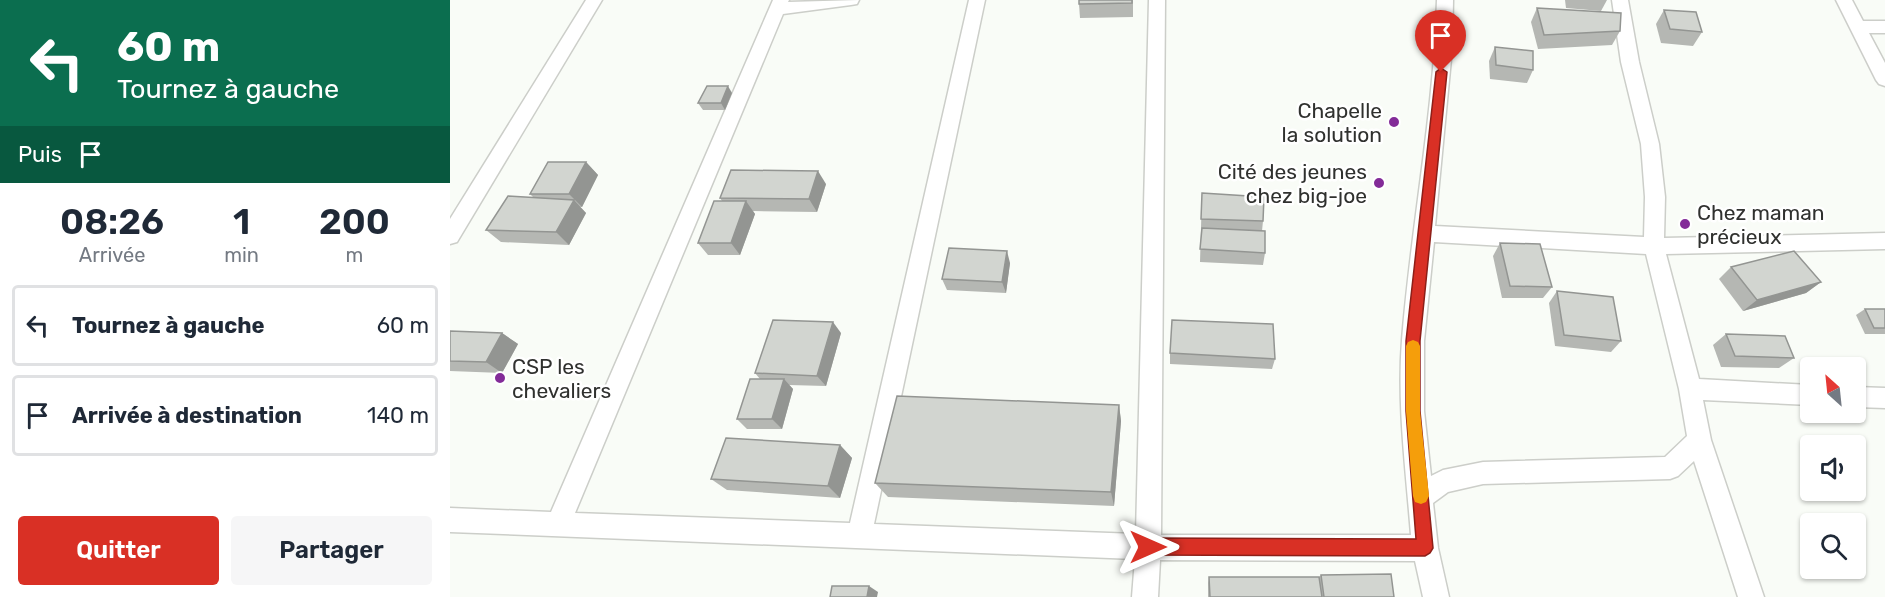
<!DOCTYPE html>
<html lang="fr">
<meta charset="utf-8">
<style>
:root{--surface:#fff;--page:#f6f6f7;--text:#1f2937;--muted:#747a83;--line:#e0e1e3;--accent:#d93025}
body{margin:0;font-family:Rubik,sans-serif;background:var(--page);color:var(--text);height:100vh;display:flex;flex-direction:column;font-size:22px;white-space:nowrap}
*{box-sizing:border-box;margin:0}
p{font-size:20px;color:var(--muted)}
.icon{flex:none;width:33px;height:33px;fill:none;stroke:currentColor;stroke-width:2;stroke-linecap:round;stroke-linejoin:round}
.map{position:relative;flex:1;overflow:hidden}
.sheet{display:flex;flex-direction:column;background:var(--surface);width:450px}
.sheet>*{flex:none}
.hud{background:#0b6e4f;color:#fff;overflow:hidden}
.needle{width:39px;rotate:333deg}
.buttons{position:absolute;left:1350px;top:357px;display:grid;gap:12px}
.buttons a{display:grid;place-items:center;width:66px;height:66px;border-radius:6px;background:var(--surface);box-shadow:0 2px 4px #0004;font-size:30px}
.pin{position:absolute;display:grid;place-items:center;width:51px;height:51px;color:#fff;margin:-62px -26px;border-radius:50% 50% 50% 0;rotate:-45deg;box-shadow:0 0 6px #0007}
.pin .icon{rotate:45deg}
.me{position:absolute;width:66px;margin:-33px;rotate:90deg;stroke-linejoin:round;filter:drop-shadow(0 0 4px #0008)}
.turn{display:flex;align-items:center;gap:21px;height:126px;padding:0 18px;font-size:27px}
.turn .icon{width:78px;height:78px;stroke-width:2.5}
.turn b{display:block;font-size:42px;line-height:51px}
.then{display:flex;align-items:center;height:57px;padding:0 18px;background:#0003;gap:12px;font-size:22px}
.eta{display:flex;justify-content:space-evenly;align-items:center;height:102px;text-align:center}
.eta b{font-size:36px;font-weight:600;line-height:42px}
.cta{display:flex;gap:12px;margin-top:auto;padding:12px 18px}
.cta a{flex:1;height:69px;border-radius:6px;background:var(--accent);color:#fff;font-size:24px;font-weight:600;line-height:69px;text-align:center}
.cta a+a{background:var(--page);color:var(--text)}
ul{padding:0;list-style:none}
li{display:flex;align-items:center;gap:18px;height:81px;margin:0 12px 9px;padding:0 6px;border:3px solid var(--line);border-radius:6px}
li div{flex:1}
li b{display:block;font-size:22px}
li em{font-style:normal}
main{display:flex;flex:1;min-height:0}
.map>svg:first-child{display:block}
.lines{fill:none;stroke-linecap:round;stroke-linejoin:round}
.minor-casing{stroke:#cccec9;stroke-width:3}
.minor{fill:#fff;fill-rule:evenodd}
.wall{fill:#b5b7b3}
.shaded-wall{fill:#939592}
.building{fill:#d2d5d0;stroke:#939592;stroke-width:1.5}
.route{fill:#d93025;stroke:#8d1f18;stroke-width:1.5}
.slow{fill:#f59e0b}
.poi-dot{fill:#832b98;stroke:#fff;stroke-width:2}
.labels{text-anchor:middle;dominant-baseline:central;stroke-width:5;stroke-linejoin:round;paint-order:stroke}
.poi-label{font-size:21px;fill:#30312f;stroke:#fff;text-anchor:end}
</style>
<main>
<section class="sheet">
<div class="hud">
<div class="turn"><svg class="icon" aria-label="left" viewBox="0 0 24 24"><path d="M17 20v-9H6M10 6l-5 5 5 5"/></svg><div><b>60 m</b>Tournez à gauche</div></div>
<div class="then">Puis<svg class="icon" aria-label="arrive" viewBox="0 0 24 24"><path d="M6 21V4h12l-3 4 3 4H6"/></svg></div>
</div>
<div class="eta">
<div><b>08:26</b><p>Arrivée</p></div>
<div><b>1</b><p>min</p></div>
<div><b>200</b><p>m</p></div>
</div>
<ul>
<li><svg class="icon" aria-label="left" viewBox="0 0 24 24"><path d="M17 20v-9H6M10 6l-5 5 5 5"/></svg><div><b>Tournez à gauche</b></div><em>60 m</em></li>
<li><svg class="icon" aria-label="arrive" viewBox="0 0 24 24"><path d="M6 21V4h12l-3 4 3 4H6"/></svg><div><b>Arrivée à destination</b></div><em>140 m</em></li>
</ul>
<div class="cta"><a>Quitter</a><a>Partager</a></div>
</section>
<div class="map">
<svg width="1435" height="597" viewBox="0 0 1435 597">
<rect width="100%" height="100%" fill="#f9fcf7"/>
<g class="lines">
<defs>
<g id="minor">
<path d="M136,0H152L7,242L0,244V219Z"/>
<path d="M323,0H339L338,2L409,0L407,4L401,5L333,14L125,513L400,523L519,0H535L424,524L686,534L699,0H715L711,535H961C956,471 947,405 952,340C961,226 984,114 987,0H1003L1002,49L985,226L1194,237L1195,197L1191,144L1171,62L1162,0H1178L1189,62L1209,144L1215,197L1214,238L1435,233V249L1216,254L1249,379L1360,385V405L1253,400L1261,440L1314,597H1288L1244,461L1228,476L1220,479L1033,484L998,492L983,503L988,548L999,597H973L965,561L710,560L708,597H682L685,559L0,532V508L101,512ZM984,242L1196,254L1229,389L1237,436L1215,457L1033,462L993,470L981,476L974,411V341Z"/>
<path d="M1386,0H1402L1413,21H1435V33H1419L1435,63V86L1429,84L1426,80Z"/>
<path d="M1406,387L1435,388V408L1406,407Z"/>
</g>
</defs>
<use href="#minor" class="minor-casing"/>
<use href="#minor" class="minor"/>
</g>
<g class="wall">
<path d="M683,0V17L630,18L629,4Z"/>
<path d="M1115,0H1157L1151,11L1116,8Z"/>
<path d="M1087,8L1170,31L1162,45L1088,49L1081,22Z"/>
<path d="M1214,10L1252,32L1243,46L1211,43L1206,24Z"/>
<path d="M1045,47L1083,70L1077,83L1040,79L1039,61Z"/>
<path d="M282,93L275,110H253L248,103Z"/>
<path d="M136,162L148,175L132,207H130L136,213L119,245L51,242L36,230L84,198L80,194Z"/>
<path d="M376,184L367,212L303,211L305,214L290,255H258L248,243L272,201L270,198Z"/>
<path d="M752,193L813,221L812,231L815,253L813,265L750,262Z"/>
<path d="M1050,243L1102,287L1093,298H1052L1043,256Z"/>
<path d="M560,263L556,293L497,290L492,279Z"/>
<path d="M1281,267L1371,282L1356,293L1293,311L1269,279Z"/>
<path d="M1107,291L1171,341L1161,352L1105,346L1099,303Z"/>
<path d="M1415,309H1435V334H1415L1406,315Z"/>
<path d="M0,331L52,333L68,344L52,373L0,371Z"/>
<path d="M391,333L376,386L339,385L343,389L332,429H297L287,419L310,379L305,373Z"/>
<path d="M1276,334L1344,358L1329,368L1271,367L1263,345Z"/>
<path d="M720,353L825,359L822,369L720,364Z"/>
<path d="M669,405L671,421L664,506L438,497L425,483Z"/>
<path d="M390,445L402,458L390,498L277,490L261,479Z"/>
<path d="M871,575L944,597H758V583L759,577H869Z"/>
</g>
<g class="shaded-wall">
<path d="M278,86L282,93L275,110L271,103Z"/>
<path d="M136,162L148,175L132,207L119,194Z"/>
<path d="M368,171L376,184L367,212L359,199Z"/>
<path d="M124,200L136,213L119,245L106,232Z"/>
<path d="M296,201L305,214L290,255L281,243Z"/>
<path d="M557,251L560,263L556,293L552,282Z"/>
<path d="M1371,282L1356,293L1293,311L1307,300Z"/>
<path d="M383,322L391,333L376,386L367,376Z"/>
<path d="M52,333L68,344L52,373L36,362Z"/>
<path d="M334,379L343,389L332,429L322,419Z"/>
<path d="M669,405L671,421L664,506L661,492Z"/>
<path d="M390,445L402,458L390,498L378,486Z"/>
<path d="M419,586L428,592L427,597H417Z"/>
</g>
<g class="building">
<path d="M629,0H682V3L629,4Z"/>
<path d="M1087,8L1171,13L1170,31L1094,35Z"/>
<path d="M1214,10L1246,12L1252,32L1220,29Z"/>
<path d="M1045,47L1083,51V70L1046,65Z"/>
<path d="M257,86H278L271,103H248Z"/>
<path d="M98,162H136L119,194H80Z"/>
<path d="M281,170L368,171L359,199L270,198Z"/>
<path d="M752,193L814,197L813,221L751,219Z"/>
<path d="M58,196L124,200L106,232L36,230Z"/>
<path d="M264,201H296L281,243H248Z"/>
<path d="M752,228L815,231V253L750,249Z"/>
<path d="M1050,243L1090,244L1102,287L1060,286Z"/>
<path d="M499,248L557,251L552,282L492,279Z"/>
<path d="M1344,251L1371,282L1307,300L1281,267Z"/>
<path d="M1107,291L1163,297L1171,341L1114,335Z"/>
<path d="M1415,309H1435V328H1424Z"/>
<path d="M323,320L383,322L367,376L305,373Z"/>
<path d="M722,320L823,324L825,359L720,353Z"/>
<path d="M0,331L52,333L36,362L0,361Z"/>
<path d="M1276,334L1335,336L1344,358L1285,356Z"/>
<path d="M300,379H334L322,419H287Z"/>
<path d="M447,396L669,405L661,492L425,483Z"/>
<path d="M276,438L390,445L378,486L261,479Z"/>
<path d="M941,574L944,597H874L871,575Z"/>
<path d="M759,577H869L872,597H760Z"/>
<path d="M382,586H419L417,597H380Z"/>
</g>
<path class="route" d="M991,68L997,72L970,341V411L983,548L980,553L975,556L698,555L692,552L690,547L692,541L698,538L966,539L956,411V341L986,72Z"/>
<path class="slow" d="M963,340L968,342L970,346V411L979,496L976,502L971,504L965,502L963,496L956,411V346L958,342Z"/>
<g class="poi-dot">
<circle cx="944" cy="122" r="6"/>
<circle cx="929" cy="183" r="6"/>
<circle cx="1235" cy="224" r="6"/>
<circle cx="50" cy="378" r="6"/>
</g>
<g class="labels">
<g class="poi-label">
<text x="932" y="110">Chapelle<tspan x="932" dy="24">la solution</tspan></text>
<text x="917" y="171">Cité des jeunes<tspan x="917" dy="24">chez big-joe</tspan></text>
<text x="1247" y="212" text-anchor="start">Chez maman<tspan x="1247" dy="24">précieux</tspan></text>
<text x="62" y="366" text-anchor="start">CSP les<tspan x="62" dy="24">chevaliers</tspan></text>
</g>
</g>
</svg>
<div class="buttons">
<a><svg class="needle" viewBox="-14 -14 28 28"><path d="M0-13l5 13h-10z" fill="#e53935"/><path d="M0 13l5-13h-10z" fill="#747a83"/></svg></a>
<a><svg class="icon" aria-label="sound" viewBox="0 0 24 24"><path d="M4 9h4l5-4v14l-5-4H4zM17 9q2 3 0 6"/></svg></a>
<a><svg class="icon" aria-label="search" viewBox="0 0 24 24"><circle cx="10" cy="10" r="6"/><path d="M15 15l6 6"/></svg></a>
</div>
<div class="pin" style="left:991px;top:72px;background:#d93025"><svg class="icon" aria-label="arrive" viewBox="0 0 24 24"><path d="M6 21V4h12l-3 4 3 4H6"/></svg></div>
<svg class="me" style="left:698px;top:547px" viewBox="-20 -20 40 40"><path d="M0-17L14 15 0 8-14 15z" fill="#d93025" stroke="#fff" stroke-width="4"/></svg>
</div>
</main>
